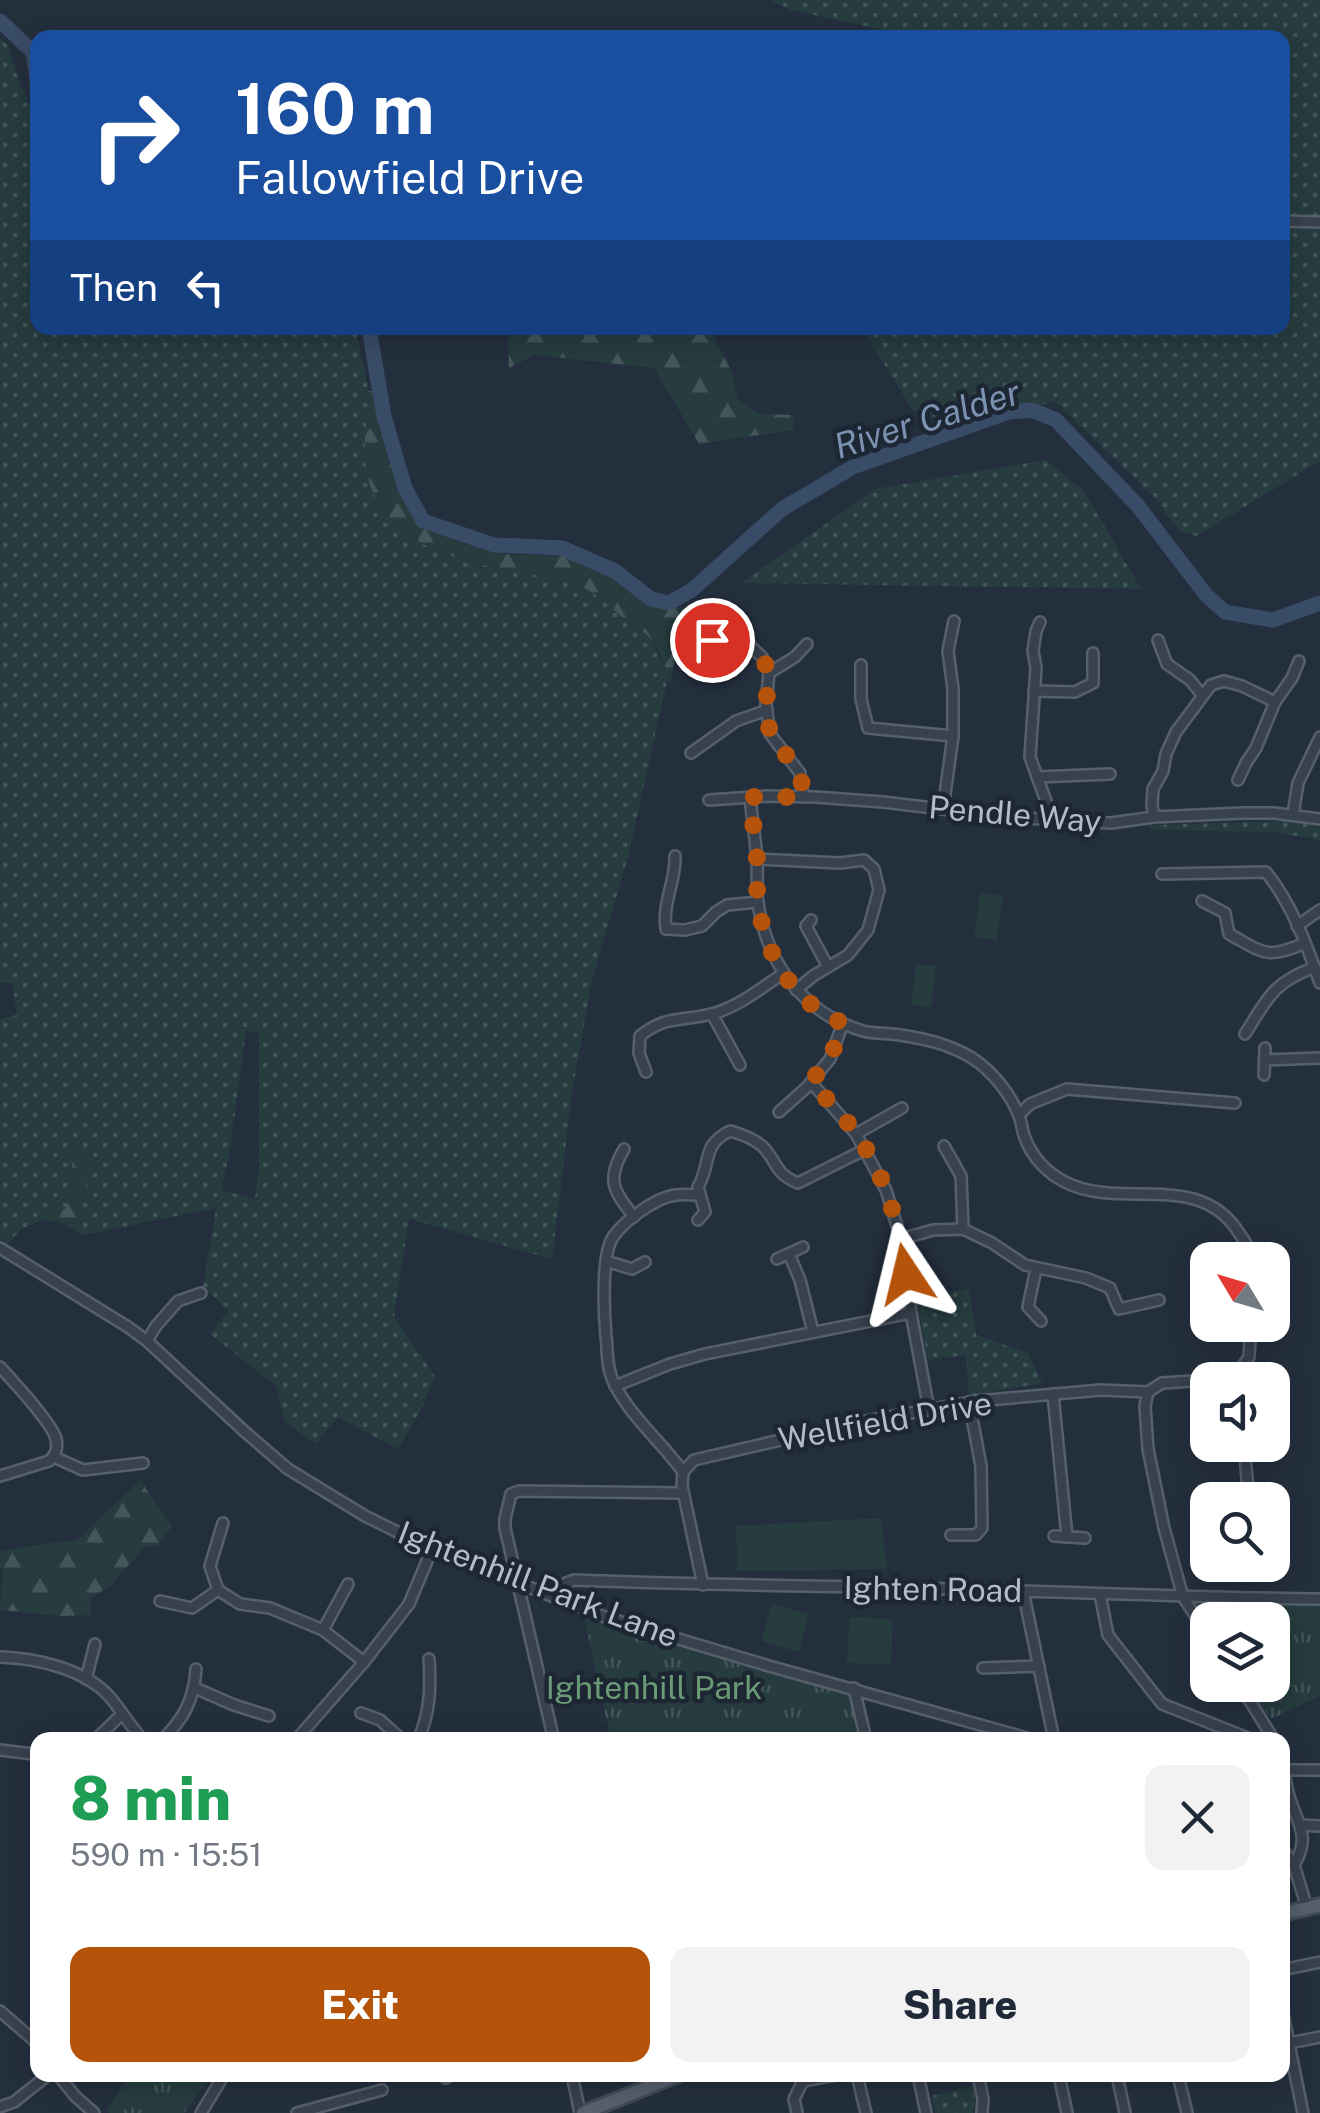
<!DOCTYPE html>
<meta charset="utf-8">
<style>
:root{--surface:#fff;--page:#f2f2f3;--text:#1f2937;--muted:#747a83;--accent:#b45309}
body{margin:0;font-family:"Public Sans",sans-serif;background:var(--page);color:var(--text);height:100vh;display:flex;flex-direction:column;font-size:38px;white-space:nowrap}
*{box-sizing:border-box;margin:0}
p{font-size:32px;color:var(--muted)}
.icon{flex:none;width:55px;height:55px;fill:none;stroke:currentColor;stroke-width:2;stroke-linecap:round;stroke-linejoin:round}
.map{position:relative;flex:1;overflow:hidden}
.drawer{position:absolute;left:30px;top:1732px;width:1260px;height:350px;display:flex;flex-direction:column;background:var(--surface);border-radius:20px;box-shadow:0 5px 25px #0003}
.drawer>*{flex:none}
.guide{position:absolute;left:30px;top:30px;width:1260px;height:305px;border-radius:20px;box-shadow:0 5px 25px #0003;background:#1a4fa0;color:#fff;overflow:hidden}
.needle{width:65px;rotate:308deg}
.tools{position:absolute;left:1190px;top:1242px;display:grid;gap:20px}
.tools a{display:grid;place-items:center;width:100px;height:100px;border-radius:20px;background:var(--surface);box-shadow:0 5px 25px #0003;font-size:50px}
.pin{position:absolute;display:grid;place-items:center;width:85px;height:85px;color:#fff;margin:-42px;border:5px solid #fff;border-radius:50%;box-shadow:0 2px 10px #0007}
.me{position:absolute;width:110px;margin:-55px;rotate:350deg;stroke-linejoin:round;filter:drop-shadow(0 0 8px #0008)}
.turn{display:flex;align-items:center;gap:35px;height:210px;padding:0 40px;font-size:45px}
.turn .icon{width:130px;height:130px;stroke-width:2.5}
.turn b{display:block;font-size:70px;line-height:85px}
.then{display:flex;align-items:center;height:95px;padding:0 40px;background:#0003;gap:20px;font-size:38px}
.round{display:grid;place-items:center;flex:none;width:105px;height:105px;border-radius:20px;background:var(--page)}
.head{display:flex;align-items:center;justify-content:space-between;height:170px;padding:0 40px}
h1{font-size:60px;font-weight:800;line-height:75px;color:#1e9e55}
.action{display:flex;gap:20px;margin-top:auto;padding:20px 40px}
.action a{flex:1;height:115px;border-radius:20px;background:var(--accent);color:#fff;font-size:40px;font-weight:800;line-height:115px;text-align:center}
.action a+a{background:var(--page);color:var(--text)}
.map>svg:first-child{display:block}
.grass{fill:url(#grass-dots);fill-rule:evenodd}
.forest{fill:url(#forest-firs)}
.park{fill:url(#park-tufts)}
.garden{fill:#263c3f}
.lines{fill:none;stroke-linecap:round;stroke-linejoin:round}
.river{stroke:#394c67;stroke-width:15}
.street-casing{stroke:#565f6c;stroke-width:14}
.primary-casing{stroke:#414a57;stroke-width:18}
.street{stroke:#38414e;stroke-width:9}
.primary{stroke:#56606e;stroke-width:12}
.route{stroke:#b45309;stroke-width:18;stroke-dasharray:0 32.4}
.labels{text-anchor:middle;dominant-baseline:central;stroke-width:9;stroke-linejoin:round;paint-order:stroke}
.street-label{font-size:32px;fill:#b4bcc9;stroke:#1d2633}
.park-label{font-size:32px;fill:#6b9a76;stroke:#1d2633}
.water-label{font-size:35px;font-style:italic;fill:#7c92b1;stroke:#1d2633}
</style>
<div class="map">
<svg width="1320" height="2113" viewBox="0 0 1320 2113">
<defs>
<pattern id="grass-dots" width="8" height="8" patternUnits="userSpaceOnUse" patternTransform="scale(2.5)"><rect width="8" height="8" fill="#263c3f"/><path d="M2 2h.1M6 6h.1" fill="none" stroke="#435659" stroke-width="1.8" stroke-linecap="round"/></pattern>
<pattern id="forest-firs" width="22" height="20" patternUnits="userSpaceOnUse" patternTransform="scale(2.5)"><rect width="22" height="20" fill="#263c3f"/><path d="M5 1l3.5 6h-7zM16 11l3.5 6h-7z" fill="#435659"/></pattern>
<pattern id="park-tufts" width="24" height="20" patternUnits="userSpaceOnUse" patternTransform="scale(2.5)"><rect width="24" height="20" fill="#263c3f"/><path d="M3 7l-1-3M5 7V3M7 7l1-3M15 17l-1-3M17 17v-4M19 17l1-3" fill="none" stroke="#435659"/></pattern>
</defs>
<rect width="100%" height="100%" fill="#242f3e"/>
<g class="grass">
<path d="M770,0H1320V461L1197,536L1179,531L1154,497L1055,401L962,429L912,409L862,328H1282V38L915,37L791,10Z"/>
<path d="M0,38L8,46L21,86L37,122L38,328H355L369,391L365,451L415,540L435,550L478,564L577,583L604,600L629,623L651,639L668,677L628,857L592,980L572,1093L552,1259L409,1219L394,1317L435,1376L422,1408L398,1449L338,1417L316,1444L284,1421L276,1386L210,1334L229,1310L203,1287L216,1208L83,1235L78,1232L90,1154L74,1152L66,1208L20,1230L8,1244L0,1239V1019L17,1015L12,983L0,982ZM246,1031L259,1033V1167L255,1199L221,1190L229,1156Z"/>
<path d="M1046,460L1084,491L1141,589L742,583L875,489Z"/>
<path d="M1290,821L1320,827V840L1273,832L1151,830L1149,825Z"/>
<path d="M969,1288L976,1335L1028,1353L1042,1383L969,1396L966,1355L928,1360L917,1300Z"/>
<path d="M973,2086L975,2102L973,2113H936L931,2096Z"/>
</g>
<g class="forest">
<path d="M524,328H709L732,372L738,400L760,414L794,415L793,430L699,444L654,368L534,355L509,368L508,338Z"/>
<path d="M369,391H375L396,469L409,505L421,523L458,542L503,554L567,556L615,577L651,605L685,608L670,683C665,669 661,652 652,640C646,633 635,628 628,622C612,609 598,594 579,585C566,579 549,578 534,575C475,563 399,554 372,490C359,460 367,422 369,391Z"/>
<path d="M74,1152L91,1154L78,1232L62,1223L40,1220L66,1208Z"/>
<path d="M140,1480L172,1526L158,1546H146L108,1588L90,1597L91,1615L60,1616L0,1610L3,1571L0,1568V1552L21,1547L77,1540Z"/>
</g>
<g class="park">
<path d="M1192,1602L1320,1605V1696L1271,1719L1248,1685H1272V1620H1208L1207,1625Z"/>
<path d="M582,1609L854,1688L866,1740H611Z"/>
<path d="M122,2075H212L184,2113H110L107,2111L126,2080Z"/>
</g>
<g class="garden">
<path d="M980,893L1003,896L997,940L974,937Z"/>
<path d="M916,964L936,966L931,1007L911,1005Z"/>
<path d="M881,1518L887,1569L737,1571L736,1526Z"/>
<path d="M772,1604L809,1614L799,1652L761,1641Z"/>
<path d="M849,1617L893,1619L891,1665L847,1663Z"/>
</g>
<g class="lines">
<g class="river">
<path d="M0,21L33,52L38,87"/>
<path d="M369,328L384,416L405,488L423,521L494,545L562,548L615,571L651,599L669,603L692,590L782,509L853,467L1009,412L1032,410L1056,420L1138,506L1206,595L1225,612L1273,620L1320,603"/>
</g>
<defs>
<g id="street">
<path d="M1282,221L1320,222"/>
<path d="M1040,622L1036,631L1033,651L1036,668L1030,757L1046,801L1047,818"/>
<path d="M712,640H744L762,657L769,673L766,705L770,734L800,773L803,797"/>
<path d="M1158,640L1167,664L1190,680L1202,695"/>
<path d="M861,665V699L868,728L953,736"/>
<path d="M769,673L795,657L807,644"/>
<path d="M1034,691L1075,692L1093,683V653"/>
<path d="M691,753L736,721L767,710"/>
<path d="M1037,777L1110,774"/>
<path d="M1238,780L1246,763L1256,748L1275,702L1292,678L1299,661"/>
<path d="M750,797C752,817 755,838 757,858C758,873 756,889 758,903C767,964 803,1013 863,1031C874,1034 888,1033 900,1035C926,1039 949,1044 972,1058C991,1070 1011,1094 1019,1116C1022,1123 1022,1131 1025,1138C1032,1157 1047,1173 1065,1182C1121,1211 1199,1169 1239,1233C1245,1242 1251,1249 1251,1260"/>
<path d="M709,800L767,796L815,797L883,802L1008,817L1111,823L1154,817L1242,813H1274L1320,819"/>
<path d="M943,809L953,736V689L948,651L954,621"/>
<path d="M1293,815L1298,783L1320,737"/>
<path d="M1154,817L1152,806L1153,789L1163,771L1166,754L1176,732L1211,685L1224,681L1242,686L1275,702"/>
<path d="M675,856C676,881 662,903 666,929L685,930L702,926L716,912L727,905L758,902"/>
<path d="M757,859L840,863L864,860L874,869L879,890L868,930L848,955L813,976L796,990"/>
<path d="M1162,874L1266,872C1291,903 1307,945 1320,983"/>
<path d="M1202,901L1225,913L1229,934C1264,953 1266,960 1305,943"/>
<path d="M811,920L806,926L828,967"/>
<path d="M1297,926L1320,910"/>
<path d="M712,1014L740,1065"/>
<path d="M1245,1034C1268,998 1272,983 1315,967"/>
<path d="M1265,1060L1320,1058"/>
<path d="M646,1072L639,1053L640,1036C667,1014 684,1022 715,1013C741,1005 761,988 784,973"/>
<path d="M1264,1075L1265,1048"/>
<path d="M811,1082L856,1134L886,1190L901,1239L911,1313L929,1410"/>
<path d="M779,1112L807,1087L830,1059L843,1023"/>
<path d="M1019,1115L1030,1104L1067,1089L1235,1103"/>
<path d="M856,1134L902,1108"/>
<path d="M944,1146L961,1176L963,1229"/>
<path d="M624,1149C606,1180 613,1190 634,1217"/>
<path d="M698,1220L705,1212L698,1187C712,1162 701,1145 730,1131C741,1134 754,1139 762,1146C778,1161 773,1173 798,1183L866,1149"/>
<path d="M901,1239L933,1230L963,1229L992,1243L1025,1265L1086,1278L1110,1288L1119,1309L1159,1300"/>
<path d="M0,1248L128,1327L147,1341L244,1431L288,1469L365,1516L432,1549L605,1617L769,1666L1034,1740"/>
<path d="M789,1254L800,1280L813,1332"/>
<path d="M777,1259L803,1247"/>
<path d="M606,1261L632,1269L645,1262"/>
<path d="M1036,1269L1028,1307L1041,1321"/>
<path d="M147,1341L156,1326L178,1301L201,1293"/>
<path d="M0,1367C13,1381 52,1423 56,1439C58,1449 56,1454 49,1461L0,1476"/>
<path d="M1210,1380L1237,1375L1249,1357L1251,1325"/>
<path d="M615,1386L670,1364L705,1354L911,1313"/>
<path d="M1148,1392L1145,1406L1148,1449L1164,1528L1183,1597L1208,1635"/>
<path d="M1053,1394L1067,1537"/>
<path d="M1244,1445L1249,1500"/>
<path d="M54,1457L83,1470L143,1463"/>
<path d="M683,1472C661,1441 629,1416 613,1381C606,1365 608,1352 606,1336C604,1314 601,1255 613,1237C624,1221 656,1197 676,1195C683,1194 691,1195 699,1195"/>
<path d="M223,1523L210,1566L218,1590L240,1604L270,1608L323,1630L364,1662"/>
<path d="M951,1535H976L982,1528L981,1466L969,1402"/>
<path d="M1054,1536L1085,1538"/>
<path d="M703,1585L682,1486L683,1472L694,1460L850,1424L977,1401L1101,1390L1148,1392L1162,1383L1208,1380"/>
<path d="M1023,1591L1054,1740"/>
<path d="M1100,1594L1108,1635L1162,1704L1253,1740"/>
<path d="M551,1595L566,1583L574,1580C724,1586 874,1586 1023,1591C1122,1594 1221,1598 1320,1599"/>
<path d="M160,1601L192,1608L218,1590"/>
<path d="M323,1630L348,1584"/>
<path d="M0,1657C36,1658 84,1669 109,1696C121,1710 130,1726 143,1740"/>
<path d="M983,1668L1039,1666"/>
<path d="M86,1679L95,1644"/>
<path d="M1240,1685L1274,1740"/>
<path d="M195,1688L234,1705L269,1716"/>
<path d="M854,1688L866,1740"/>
<path d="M361,1713L380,1720L402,1740"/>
<path d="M552,1732L505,1528V1519L511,1494L519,1491L683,1493"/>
<path d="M95,1740L122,1714"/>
<path d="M162,1740C184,1719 194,1699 196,1669"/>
<path d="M296,1740L364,1662L409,1604L432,1549"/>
<path d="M418,1740C430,1714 431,1687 429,1659"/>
<path d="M0,1750L33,1754"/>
<path d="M1282,1756C1284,1769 1285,1783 1289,1796C1298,1825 1311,1836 1294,1865"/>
<path d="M1284,1770H1320"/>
<path d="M1300,1825L1320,1826"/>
<path d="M1282,1848L1294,1865L1307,1908"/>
<path d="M1282,1970L1320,1962"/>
<path d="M1282,2009L1303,2113"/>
<path d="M0,2011L38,2044"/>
<path d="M1289,2043L1320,2037"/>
<path d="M58,2075L75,2096L94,2113"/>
<path d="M446,2075V2078"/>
<path d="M572,2075L580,2113"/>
<path d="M857,2075L866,2113"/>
<path d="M918,2075L926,2113"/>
<path d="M978,2075L983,2099L982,2113"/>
<path d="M1059,2075L1067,2113"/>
<path d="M1117,2075L1125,2113"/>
<path d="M1178,2075L1187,2113"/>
<path d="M0,2107L14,2102L48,2075"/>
<path d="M201,2113L224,2075"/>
<path d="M297,2113L382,2090"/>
<path d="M797,2113L794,2099L803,2081L835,2075"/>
</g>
<g id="primary">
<path d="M1282,1914L1320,1905"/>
<path d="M583,2113L678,2075"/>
</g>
</defs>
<use href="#street" class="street-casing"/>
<use href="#primary" class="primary-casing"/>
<use href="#street" class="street"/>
<use href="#primary" class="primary"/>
</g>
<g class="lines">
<path class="route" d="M712,640H744L762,657L769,672L766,705L770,734L800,773L804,797H750C752,818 756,839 757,860C758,873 756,887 758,900C763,952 793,1003 843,1023L830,1059L810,1082C827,1099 844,1116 857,1135C886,1176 899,1225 906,1274"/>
</g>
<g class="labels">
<g class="street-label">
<text transform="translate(1015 814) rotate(5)">Pendle Way</text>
<text transform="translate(885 1421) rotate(-10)">Wellfield Drive</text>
<text transform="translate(538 1584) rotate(21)">Ightenhill Park Lane</text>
<text transform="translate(933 1589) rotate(1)">Ighten Road</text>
</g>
<g class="park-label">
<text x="654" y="1687">Ightenhill Park</text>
</g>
<g class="water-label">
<text transform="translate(927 419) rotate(-17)">River Calder</text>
</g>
</g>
</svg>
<div class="tools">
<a><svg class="needle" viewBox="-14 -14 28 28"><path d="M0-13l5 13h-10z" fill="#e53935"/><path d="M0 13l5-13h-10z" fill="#747a83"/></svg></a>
<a><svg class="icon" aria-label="sound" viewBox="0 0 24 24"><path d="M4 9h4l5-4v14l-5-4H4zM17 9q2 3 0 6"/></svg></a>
<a><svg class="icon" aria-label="search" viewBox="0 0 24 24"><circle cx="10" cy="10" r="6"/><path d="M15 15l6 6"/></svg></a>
<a><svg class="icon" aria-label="layers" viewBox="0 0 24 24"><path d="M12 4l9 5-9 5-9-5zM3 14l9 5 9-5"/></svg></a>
</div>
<div class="pin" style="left:712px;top:640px;background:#d93025"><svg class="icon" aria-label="arrive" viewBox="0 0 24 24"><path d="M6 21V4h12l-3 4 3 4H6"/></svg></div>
<svg class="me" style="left:906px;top:1274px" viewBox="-20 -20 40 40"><path d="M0-17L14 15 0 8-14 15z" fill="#b45309" stroke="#fff" stroke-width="4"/></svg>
<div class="guide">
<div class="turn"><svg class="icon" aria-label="right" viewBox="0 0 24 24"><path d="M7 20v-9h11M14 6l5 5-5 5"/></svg><div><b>160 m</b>Fallowfield Drive</div></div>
<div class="then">Then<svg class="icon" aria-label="left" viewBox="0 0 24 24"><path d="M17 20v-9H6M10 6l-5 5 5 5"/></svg></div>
</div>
<section class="drawer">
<div class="head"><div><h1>8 min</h1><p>590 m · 15:51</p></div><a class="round"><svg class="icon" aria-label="close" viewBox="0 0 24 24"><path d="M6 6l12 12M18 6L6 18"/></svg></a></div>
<div class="action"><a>Exit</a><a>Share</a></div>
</section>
</div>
